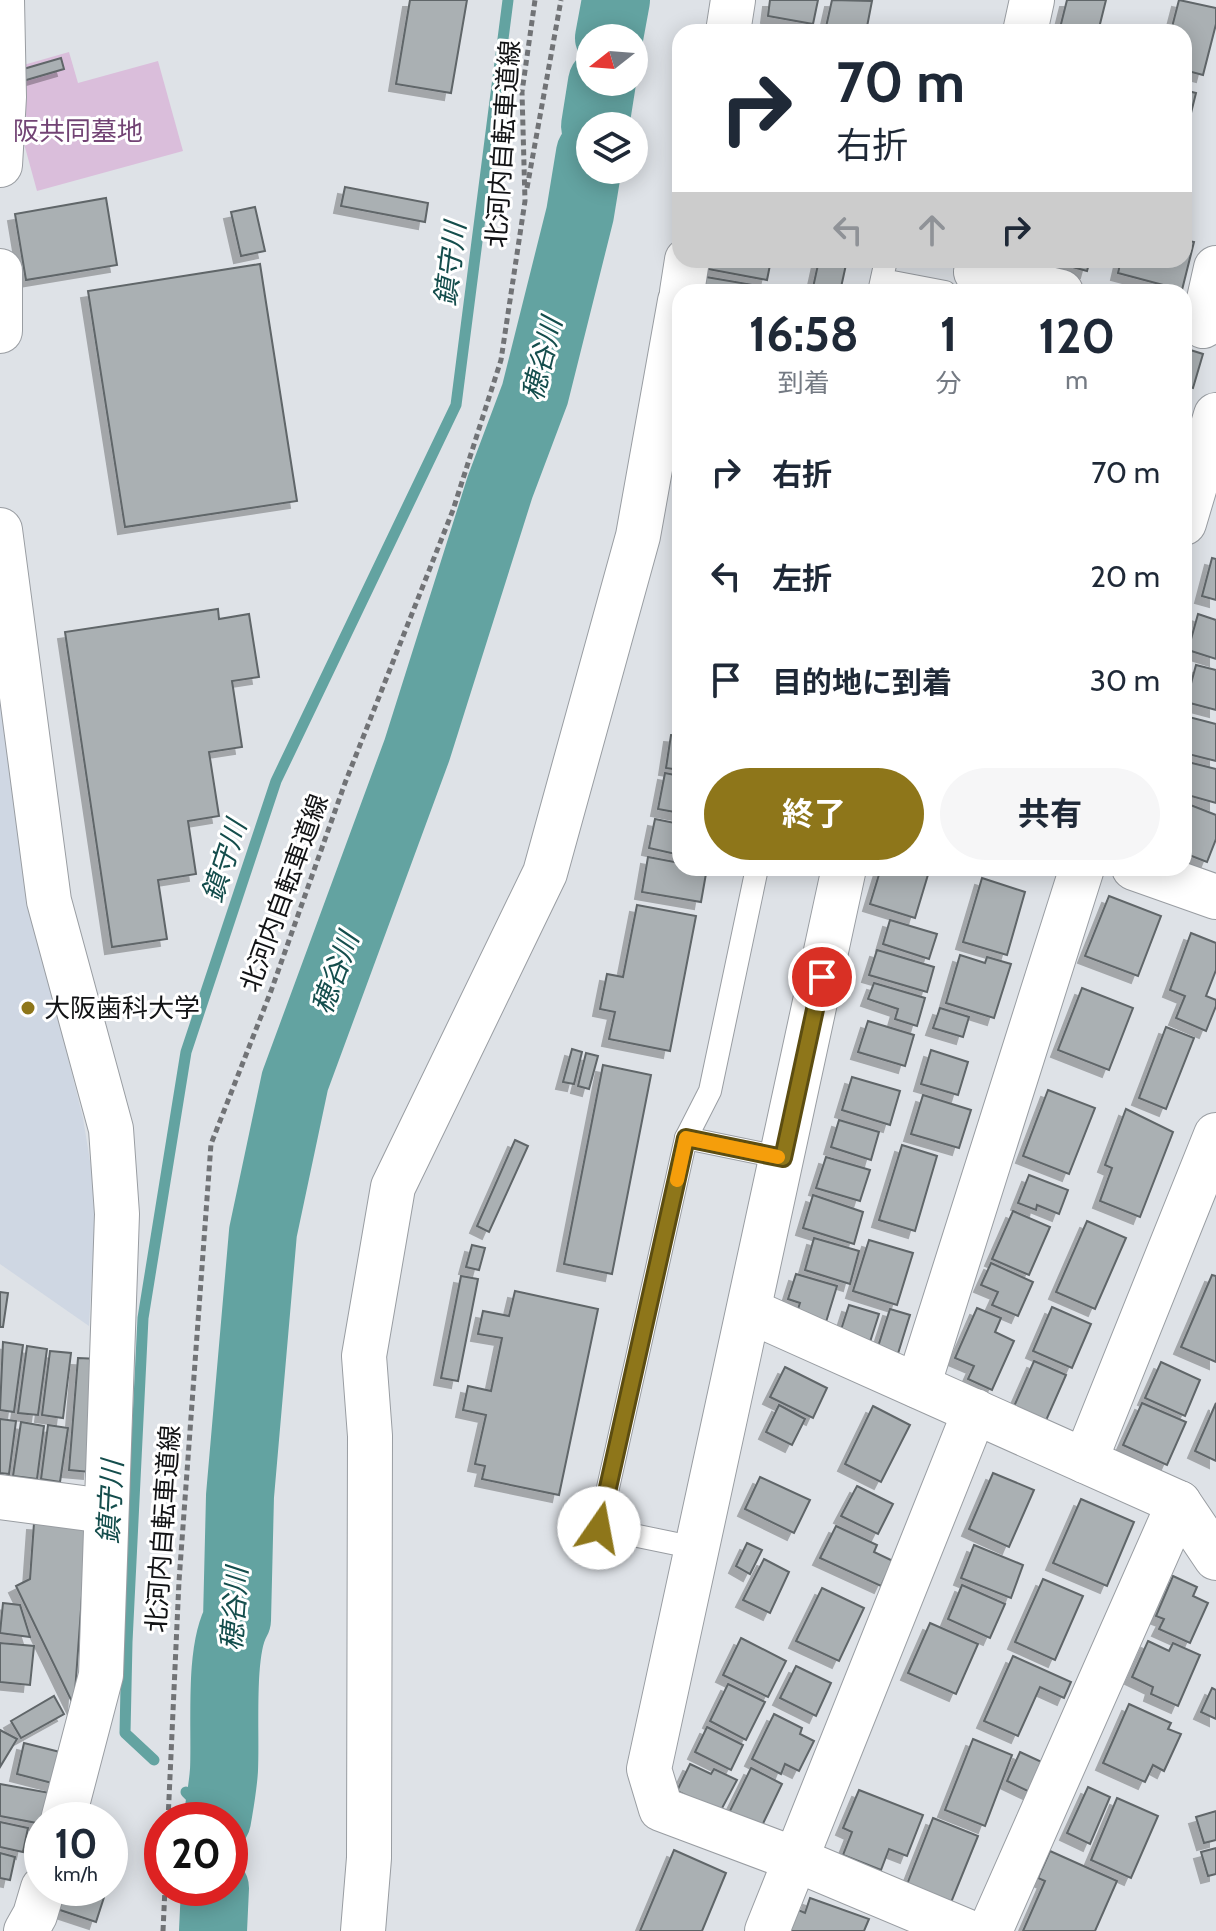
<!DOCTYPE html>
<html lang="ja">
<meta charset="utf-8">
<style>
:root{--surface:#fff;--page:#f6f6f7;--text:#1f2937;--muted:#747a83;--accent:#8e761a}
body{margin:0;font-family:Cabin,"Noto Sans JP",sans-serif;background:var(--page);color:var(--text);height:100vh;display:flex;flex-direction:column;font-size:30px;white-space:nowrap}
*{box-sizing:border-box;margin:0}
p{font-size:26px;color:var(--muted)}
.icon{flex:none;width:44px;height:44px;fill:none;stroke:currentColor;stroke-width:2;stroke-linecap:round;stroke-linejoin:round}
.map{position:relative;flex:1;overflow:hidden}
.side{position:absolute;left:672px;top:284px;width:520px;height:592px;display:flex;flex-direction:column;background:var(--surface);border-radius:24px;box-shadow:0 4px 20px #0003}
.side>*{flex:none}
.top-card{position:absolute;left:672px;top:24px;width:520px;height:244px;border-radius:24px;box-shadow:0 4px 20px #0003;background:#fff;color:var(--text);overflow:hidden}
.needle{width:52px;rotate:253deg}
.tools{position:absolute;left:576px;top:24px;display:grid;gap:16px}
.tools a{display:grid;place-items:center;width:72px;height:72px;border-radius:50%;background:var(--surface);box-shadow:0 4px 20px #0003;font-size:40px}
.speed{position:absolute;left:24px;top:1802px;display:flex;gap:16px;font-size:40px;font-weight:700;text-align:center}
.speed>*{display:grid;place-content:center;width:104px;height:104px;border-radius:50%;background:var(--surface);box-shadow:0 4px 20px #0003;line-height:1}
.speed small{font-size:20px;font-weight:400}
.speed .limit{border:12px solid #d22;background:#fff;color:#111}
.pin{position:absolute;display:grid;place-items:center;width:68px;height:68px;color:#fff;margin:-34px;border:4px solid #fff;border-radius:50%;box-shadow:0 2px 8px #0007}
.me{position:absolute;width:88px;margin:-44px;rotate:12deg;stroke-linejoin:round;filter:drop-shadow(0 0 6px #0008)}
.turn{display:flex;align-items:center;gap:28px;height:168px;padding:0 32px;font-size:36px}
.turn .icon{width:104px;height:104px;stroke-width:2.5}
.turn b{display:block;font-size:56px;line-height:68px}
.lanes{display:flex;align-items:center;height:76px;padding:0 32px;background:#0003;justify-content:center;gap:40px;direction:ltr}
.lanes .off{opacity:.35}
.eta{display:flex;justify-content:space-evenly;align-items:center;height:136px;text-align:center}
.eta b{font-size:48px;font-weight:700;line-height:56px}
.cta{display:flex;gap:16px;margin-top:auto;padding:16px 32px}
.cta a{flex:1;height:92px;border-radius:48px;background:var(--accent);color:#fff;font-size:32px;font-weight:700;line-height:92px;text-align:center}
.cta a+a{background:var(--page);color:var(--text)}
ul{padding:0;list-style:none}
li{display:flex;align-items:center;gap:24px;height:104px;padding:0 32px}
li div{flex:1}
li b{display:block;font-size:30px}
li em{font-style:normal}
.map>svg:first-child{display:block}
.built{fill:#cfd7e3}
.green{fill:#dabedb}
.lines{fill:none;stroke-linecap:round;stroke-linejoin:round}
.stream{stroke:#63a3a1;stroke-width:11}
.river{stroke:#63a3a1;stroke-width:68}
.building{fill:#aab0b3;stroke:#606669;stroke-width:2;filter:url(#shadow)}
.service-casing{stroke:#999da2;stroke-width:24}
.minor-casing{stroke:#999da2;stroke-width:46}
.path{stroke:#717376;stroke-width:5;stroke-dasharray:6 4;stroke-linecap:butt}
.service{stroke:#fff;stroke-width:22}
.minor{stroke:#fff;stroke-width:44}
.route-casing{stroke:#5c4d11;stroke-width:20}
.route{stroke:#8e761a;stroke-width:14}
.slow{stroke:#f59e0b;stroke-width:14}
.poi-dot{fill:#8e761a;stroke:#fff;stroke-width:3}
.labels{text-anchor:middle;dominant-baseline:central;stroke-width:6;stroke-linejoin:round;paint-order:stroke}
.park-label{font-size:26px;fill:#724374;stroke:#fff}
.street-label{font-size:26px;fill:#121315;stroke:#fff}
.poi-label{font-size:26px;fill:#121315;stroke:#fff;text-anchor:start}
.water-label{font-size:28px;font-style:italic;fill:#144d4c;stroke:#fff}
</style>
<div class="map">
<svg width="1216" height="1931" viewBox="0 0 1216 1931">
<defs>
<filter id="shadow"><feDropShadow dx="-7" dy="7" stdDeviation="0" flood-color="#0004"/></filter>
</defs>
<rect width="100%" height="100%" fill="#dee2e7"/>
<path class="built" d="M0,694L28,898L83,1118L96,1198L89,1326L0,1264Z"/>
<path class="green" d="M69,52L78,83L158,61L183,151L37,191L20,129L29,126L13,68Z"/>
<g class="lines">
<g class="stream">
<path d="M154,1760L125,1733L127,1642L143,1318L186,1052L276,781L456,405L508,0"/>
<path d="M186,1792L214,1820"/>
</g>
<g class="river">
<path d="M609,38L616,0"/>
<path d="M595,126L602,82"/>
<path d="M217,1820C220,1803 223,1786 224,1770C226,1731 219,1651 237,1620L240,1496L263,1232L295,1081L417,750L500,487L535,394L580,214L590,153"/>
<path d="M213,1931L215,1888"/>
</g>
</g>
<g class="building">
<path d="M410,0H467L451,93L396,84Z"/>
<path d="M770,0H818L813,24L768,16Z"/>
<path d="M832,0L872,1L866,32L826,27Z"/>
<path d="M1067,0H1106L1098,32H1059Z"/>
<path d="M1179,0L1216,8V24L1203,75L1184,70V32H1167L1171,31Z"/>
<path d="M61,58L64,69L23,81L20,70Z"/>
<path d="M1184,90L1196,93L1184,141Z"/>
<path d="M345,187L428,203L425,222L341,206Z"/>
<path d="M106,198L117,265L26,280L15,214Z"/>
<path d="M255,207L265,251L241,256L231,212Z"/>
<path d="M1184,240L1194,242L1182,290L1118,273L1121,260H1184Z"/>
<path d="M709,260H771L767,280L708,269Z"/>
<path d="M819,260H847L840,292H812Z"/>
<path d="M1047,260H1090L1087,271Z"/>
<path d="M260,264L297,501L125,527L88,291Z"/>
<path d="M706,277L759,286L758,292H703Z"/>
<path d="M1184,348L1203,354L1193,388L1184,385Z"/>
<path d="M1212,558L1216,559V600L1202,596Z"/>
<path d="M218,609L219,619L249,614L259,677L232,681L242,747L209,752L219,816L188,821L196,874L158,880L167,939L112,947L65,632Z"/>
<path d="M1198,614L1216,620V659L1188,650Z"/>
<path d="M1196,665L1216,670V710L1186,702Z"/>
<path d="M1185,716L1216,724V761L1184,753Z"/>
<path d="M671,735L680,736V770L666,768Z"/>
<path d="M1184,761L1216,769V803L1184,794Z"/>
<path d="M665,773L680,776V813L658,809Z"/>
<path d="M1188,804L1216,815V839L1207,862L1184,853V815Z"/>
<path d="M655,819L680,824V855L649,848Z"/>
<path d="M648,857L680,863V868H707L701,902L642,892Z"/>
<path d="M881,868H930L915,918L870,904Z"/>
<path d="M982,878L1025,892L1007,955L963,942Z"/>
<path d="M1109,896L1161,916L1138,976L1085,956Z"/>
<path d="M637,905L696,916L670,1051L609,1039L615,1012L600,1009L607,974L623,977Z"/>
<path d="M890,920L937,934L929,959L883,944Z"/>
<path d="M1191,933L1216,943V970L1206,996L1216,1000V1006L1206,1031L1176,1018L1185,996L1170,990Z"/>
<path d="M877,950L934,967L927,992L869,975Z"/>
<path d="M960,955L985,963L987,957L1011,964L994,1018L946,1003Z"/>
<path d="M874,983L925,998L917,1026L895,1019L898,1009L868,999Z"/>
<path d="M1082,988L1133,1008L1109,1070L1058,1050Z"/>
<path d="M940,1008L969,1017L963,1037L933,1028Z"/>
<path d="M868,1021L914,1035L905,1066L858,1052Z"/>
<path d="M1166,1027L1194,1038L1166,1109L1139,1098Z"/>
<path d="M572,1049L582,1052L574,1084L563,1082Z"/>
<path d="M931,1050L968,1062L958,1095L921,1084Z"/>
<path d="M586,1053L598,1056L589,1089L578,1086Z"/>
<path d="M603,1065L651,1075L612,1274L564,1264Z"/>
<path d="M852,1077L900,1091L890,1125L842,1110Z"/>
<path d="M1048,1090L1095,1108L1069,1174L1023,1156Z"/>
<path d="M923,1095L971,1110L959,1148L911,1134Z"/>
<path d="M1126,1109L1173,1132L1140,1217L1100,1201L1112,1168L1105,1165Z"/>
<path d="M839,1120L879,1132L871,1160L831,1147Z"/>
<path d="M515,1140L528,1146L489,1232L477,1226Z"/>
<path d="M902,1145L937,1156L915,1231L879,1220Z"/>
<path d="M826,1157L870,1170L860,1201L816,1188Z"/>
<path d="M1029,1175L1068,1190L1059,1214L1037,1205L1036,1210L1018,1203Z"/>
<path d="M813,1195L863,1212L854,1244L803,1228Z"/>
<path d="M1013,1211L1050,1227L1029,1275L992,1259Z"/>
<path d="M1087,1221L1126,1238L1095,1309L1056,1292Z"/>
<path d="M814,1238L859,1251L850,1284L805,1270Z"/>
<path d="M869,1240L913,1253L897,1305L853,1291Z"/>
<path d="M472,1245L485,1248L479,1270L466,1267Z"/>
<path d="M991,1263L1033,1282L1018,1316L992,1305L998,1292L981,1285Z"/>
<path d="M796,1274L837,1286L826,1322L797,1312L800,1303L788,1299Z"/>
<path d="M1212,1275L1216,1276V1362L1181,1347Z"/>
<path d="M461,1276L478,1279L458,1381L441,1378Z"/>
<path d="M515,1291L598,1309L559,1495L482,1479L485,1466L475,1464L486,1415L463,1410L468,1386L491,1391L502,1338L478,1334L483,1311L509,1316Z"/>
<path d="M0,1292L8,1293L3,1327H0Z"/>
<path d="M849,1305L879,1314L870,1342L840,1333Z"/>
<path d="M1052,1307L1091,1324L1072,1368L1033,1351Z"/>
<path d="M977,1308L1001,1318L995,1332L1014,1341L992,1390L968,1379L974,1366L955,1358Z"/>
<path d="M890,1309L910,1315L896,1360L876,1353Z"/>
<path d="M3,1342L23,1345L14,1412L0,1410Z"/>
<path d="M27,1346L47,1349L38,1415L18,1413Z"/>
<path d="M50,1351L71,1353L63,1418L42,1415Z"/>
<path d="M78,1358L99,1359L90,1472L69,1470Z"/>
<path d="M1034,1361L1066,1375L1044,1425L1012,1411Z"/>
<path d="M1161,1362L1200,1380L1185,1416L1145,1398Z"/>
<path d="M785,1367L827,1388L813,1418L770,1397Z"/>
<path d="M1142,1403L1186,1422L1167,1465L1123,1445Z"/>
<path d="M1216,1403V1461L1195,1451Z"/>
<path d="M779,1405L805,1419L792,1445L766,1432Z"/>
<path d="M873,1406L910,1425L881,1482L845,1464Z"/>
<path d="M0,1419L16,1421L9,1474L0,1473Z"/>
<path d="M21,1422L44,1426L37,1479L13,1476Z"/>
<path d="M48,1425L68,1428L60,1482L41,1479Z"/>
<path d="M993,1473L1034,1490L1009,1547L969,1529Z"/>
<path d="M760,1477L810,1500L794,1533L745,1509Z"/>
<path d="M857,1486L893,1504L878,1534L841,1516Z"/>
<path d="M1081,1499L1134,1522L1107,1586L1053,1563Z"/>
<path d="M34,1523L87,1527L74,1706L16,1586L30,1579Z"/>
<path d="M836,1526L877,1545L874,1552L893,1561L881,1586L820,1558Z"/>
<path d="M747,1543L762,1550L750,1574L736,1566Z"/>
<path d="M974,1545L1023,1565L1011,1598L961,1578Z"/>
<path d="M764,1559L789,1572L770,1613L743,1600Z"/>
<path d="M1173,1576L1197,1587L1193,1596L1208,1603L1190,1643L1159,1629L1164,1619L1156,1616Z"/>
<path d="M1043,1579L1083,1596L1055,1660L1015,1642Z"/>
<path d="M962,1585L1005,1604L990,1638L948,1619Z"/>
<path d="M822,1588L864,1608L839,1661L796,1641Z"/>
<path d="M3,1603L20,1605L30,1637L0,1633Z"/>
<path d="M930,1623L978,1644L956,1694L908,1673Z"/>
<path d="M741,1638L786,1661L768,1697L723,1675Z"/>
<path d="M1148,1641L1169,1651L1173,1643L1200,1655L1178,1706L1151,1694L1153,1687L1132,1677Z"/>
<path d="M0,1643L34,1646L30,1685L0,1682Z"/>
<path d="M1013,1656L1071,1682L1064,1698L1040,1687L1018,1736L984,1721Z"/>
<path d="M796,1666L831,1683L816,1716L780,1698Z"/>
<path d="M728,1684L765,1702L746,1740L710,1721Z"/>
<path d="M1212,1688L1216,1690V1719L1201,1712Z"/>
<path d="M54,1696L64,1714L21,1738L11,1721Z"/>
<path d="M1129,1704L1171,1723L1168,1729L1181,1734L1164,1771L1153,1765L1145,1782L1103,1763Z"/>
<path d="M774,1714L802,1728L800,1734L814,1741L799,1771L785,1764L781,1774L752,1759Z"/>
<path d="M707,1727L743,1745L731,1770L695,1752Z"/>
<path d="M0,1730L17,1739L0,1767Z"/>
<path d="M973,1739L1012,1755L985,1826L945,1810Z"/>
<path d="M24,1743L64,1753L56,1784L17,1774Z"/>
<path d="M1020,1752L1046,1764L1032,1793L1007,1781Z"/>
<path d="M690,1764L711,1774L714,1769L737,1780L720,1812L677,1791Z"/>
<path d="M751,1768L782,1784L758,1834L726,1819Z"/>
<path d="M0,1784L50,1793L42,1824L0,1816Z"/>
<path d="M1088,1787L1110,1797L1090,1844L1067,1833Z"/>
<path d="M859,1790L923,1815L907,1856L889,1849L881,1870L843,1855L852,1832L843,1828Z"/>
<path d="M1117,1798L1158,1816L1131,1878L1091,1860Z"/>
<path d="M1216,1811V1840L1204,1843L1196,1817Z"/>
<path d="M933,1818L978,1836L950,1905L906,1887Z"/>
<path d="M0,1822L28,1828L23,1852L0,1847Z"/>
<path d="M1216,1848V1874L1208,1876L1201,1852Z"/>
<path d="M674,1850L726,1873L702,1931H640Z"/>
<path d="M1050,1851L1117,1881L1095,1931H1023L1045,1881L1038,1878Z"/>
<path d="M110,1852L118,1855L110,1878Z"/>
<path d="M0,1853L15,1857L10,1880L0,1878Z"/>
<path d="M60,1888H107L96,1922L54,1908Z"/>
<path d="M810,1898L869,1919L864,1931H789L796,1909L805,1913Z"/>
</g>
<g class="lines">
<defs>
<g id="service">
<path d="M882,280L945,292"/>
<path d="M879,292L886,260"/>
<path d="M686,1138L783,1158"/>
<path d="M696,1548L599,1528L686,1138L710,1091L757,868"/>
</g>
<g id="minor">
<path d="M728,32L733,0"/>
<path d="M1025,32L1032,0"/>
<path d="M0,165L4,97L2,0"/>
<path d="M0,271V331"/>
<path d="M976,272L1061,292"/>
<path d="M682,292L687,260"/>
<path d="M1203,326L1216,268"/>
<path d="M1184,523L1216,415"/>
<path d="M0,530L49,901L111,1129L117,1214L101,1675L63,1820"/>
<path d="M844,868L649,1769L661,1809L797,1860L966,1931"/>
<path d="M1134,868L1216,897"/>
<path d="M750,1311L1179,1503L1216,1558"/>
<path d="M918,1386L1082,868"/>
<path d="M1085,1461L1216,1135"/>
<path d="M0,1497L105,1511"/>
<path d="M26,1931L35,1915L43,1888"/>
<path d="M363,1931L369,1858L370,1436L364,1356L393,1187L545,873L638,536L680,301"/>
<path d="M767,1931L975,1411"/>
<path d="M990,1931L1179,1503"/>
</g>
</defs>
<use href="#service" class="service-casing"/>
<use href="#minor" class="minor-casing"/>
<g class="path">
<path d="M527,188L561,0"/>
<path d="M168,1820L179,1581L211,1144L271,991L345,783L453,510L501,360L525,201L522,92L535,0"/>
<path d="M163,1931L165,1888"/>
</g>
<use href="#service" class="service"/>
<use href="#minor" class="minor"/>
</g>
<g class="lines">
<defs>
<path id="route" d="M599,1528L686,1138L783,1158L822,977"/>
</defs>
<use href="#route" class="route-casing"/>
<use href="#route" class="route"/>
<path class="slow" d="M677,1180L686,1138L778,1157"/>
</g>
<circle class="poi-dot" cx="28" cy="1008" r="8"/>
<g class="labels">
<g class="park-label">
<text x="78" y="131">阪共同墓地</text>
</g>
<g class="street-label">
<text transform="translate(503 144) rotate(-86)">北河内自転車道線</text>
<text transform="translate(284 893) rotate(-70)">北河内自転車道線</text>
<text transform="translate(163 1529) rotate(-86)">北河内自転車道線</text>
</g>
<g class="poi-label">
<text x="44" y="1008">大阪歯科大学</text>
</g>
<g class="water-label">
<text transform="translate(450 264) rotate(-83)">鎮守川</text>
<text transform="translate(542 359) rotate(-76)">穂谷川</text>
<text transform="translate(224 861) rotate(-72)">鎮守川</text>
<text transform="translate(335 973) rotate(-70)">穂谷川</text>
<text transform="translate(110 1502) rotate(-87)">鎮守川</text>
<text transform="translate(234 1609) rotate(-86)">穂谷川</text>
</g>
</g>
</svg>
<div class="tools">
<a><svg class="needle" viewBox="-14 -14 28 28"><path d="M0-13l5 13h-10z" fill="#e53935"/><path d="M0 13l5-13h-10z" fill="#747a83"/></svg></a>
<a><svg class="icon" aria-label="layers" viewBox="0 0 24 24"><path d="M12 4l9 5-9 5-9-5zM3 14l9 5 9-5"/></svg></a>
</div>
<div class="speed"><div>10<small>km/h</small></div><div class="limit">20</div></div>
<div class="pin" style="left:822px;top:977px;background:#d93025"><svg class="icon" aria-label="arrive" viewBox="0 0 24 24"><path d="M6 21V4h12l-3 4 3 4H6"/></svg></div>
<svg class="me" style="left:599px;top:1528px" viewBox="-20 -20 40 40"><circle r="19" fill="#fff"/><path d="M0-13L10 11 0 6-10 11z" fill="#8e761a"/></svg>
<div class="top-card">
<div class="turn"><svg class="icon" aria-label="right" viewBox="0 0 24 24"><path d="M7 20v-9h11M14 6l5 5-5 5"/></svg><div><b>70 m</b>右折</div></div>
<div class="lanes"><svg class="icon off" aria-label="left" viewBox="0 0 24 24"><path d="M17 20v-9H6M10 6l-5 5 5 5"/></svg><svg class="icon off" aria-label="ahead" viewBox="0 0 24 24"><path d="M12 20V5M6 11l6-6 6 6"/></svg><svg class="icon" aria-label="right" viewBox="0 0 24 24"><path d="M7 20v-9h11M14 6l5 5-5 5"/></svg></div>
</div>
<section class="side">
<div class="eta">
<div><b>16:58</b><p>到着</p></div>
<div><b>1</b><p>分</p></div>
<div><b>120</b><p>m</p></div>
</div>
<ul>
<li><svg class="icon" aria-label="right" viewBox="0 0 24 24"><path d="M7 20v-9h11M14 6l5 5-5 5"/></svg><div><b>右折</b></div><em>70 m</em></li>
<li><svg class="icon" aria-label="left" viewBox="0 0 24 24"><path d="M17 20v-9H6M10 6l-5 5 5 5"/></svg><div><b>左折</b></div><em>20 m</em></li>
<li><svg class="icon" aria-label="arrive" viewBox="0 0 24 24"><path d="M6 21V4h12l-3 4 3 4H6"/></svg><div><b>目的地に到着</b></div><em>30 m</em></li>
</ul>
<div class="cta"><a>終了</a><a>共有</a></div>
</section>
</div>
